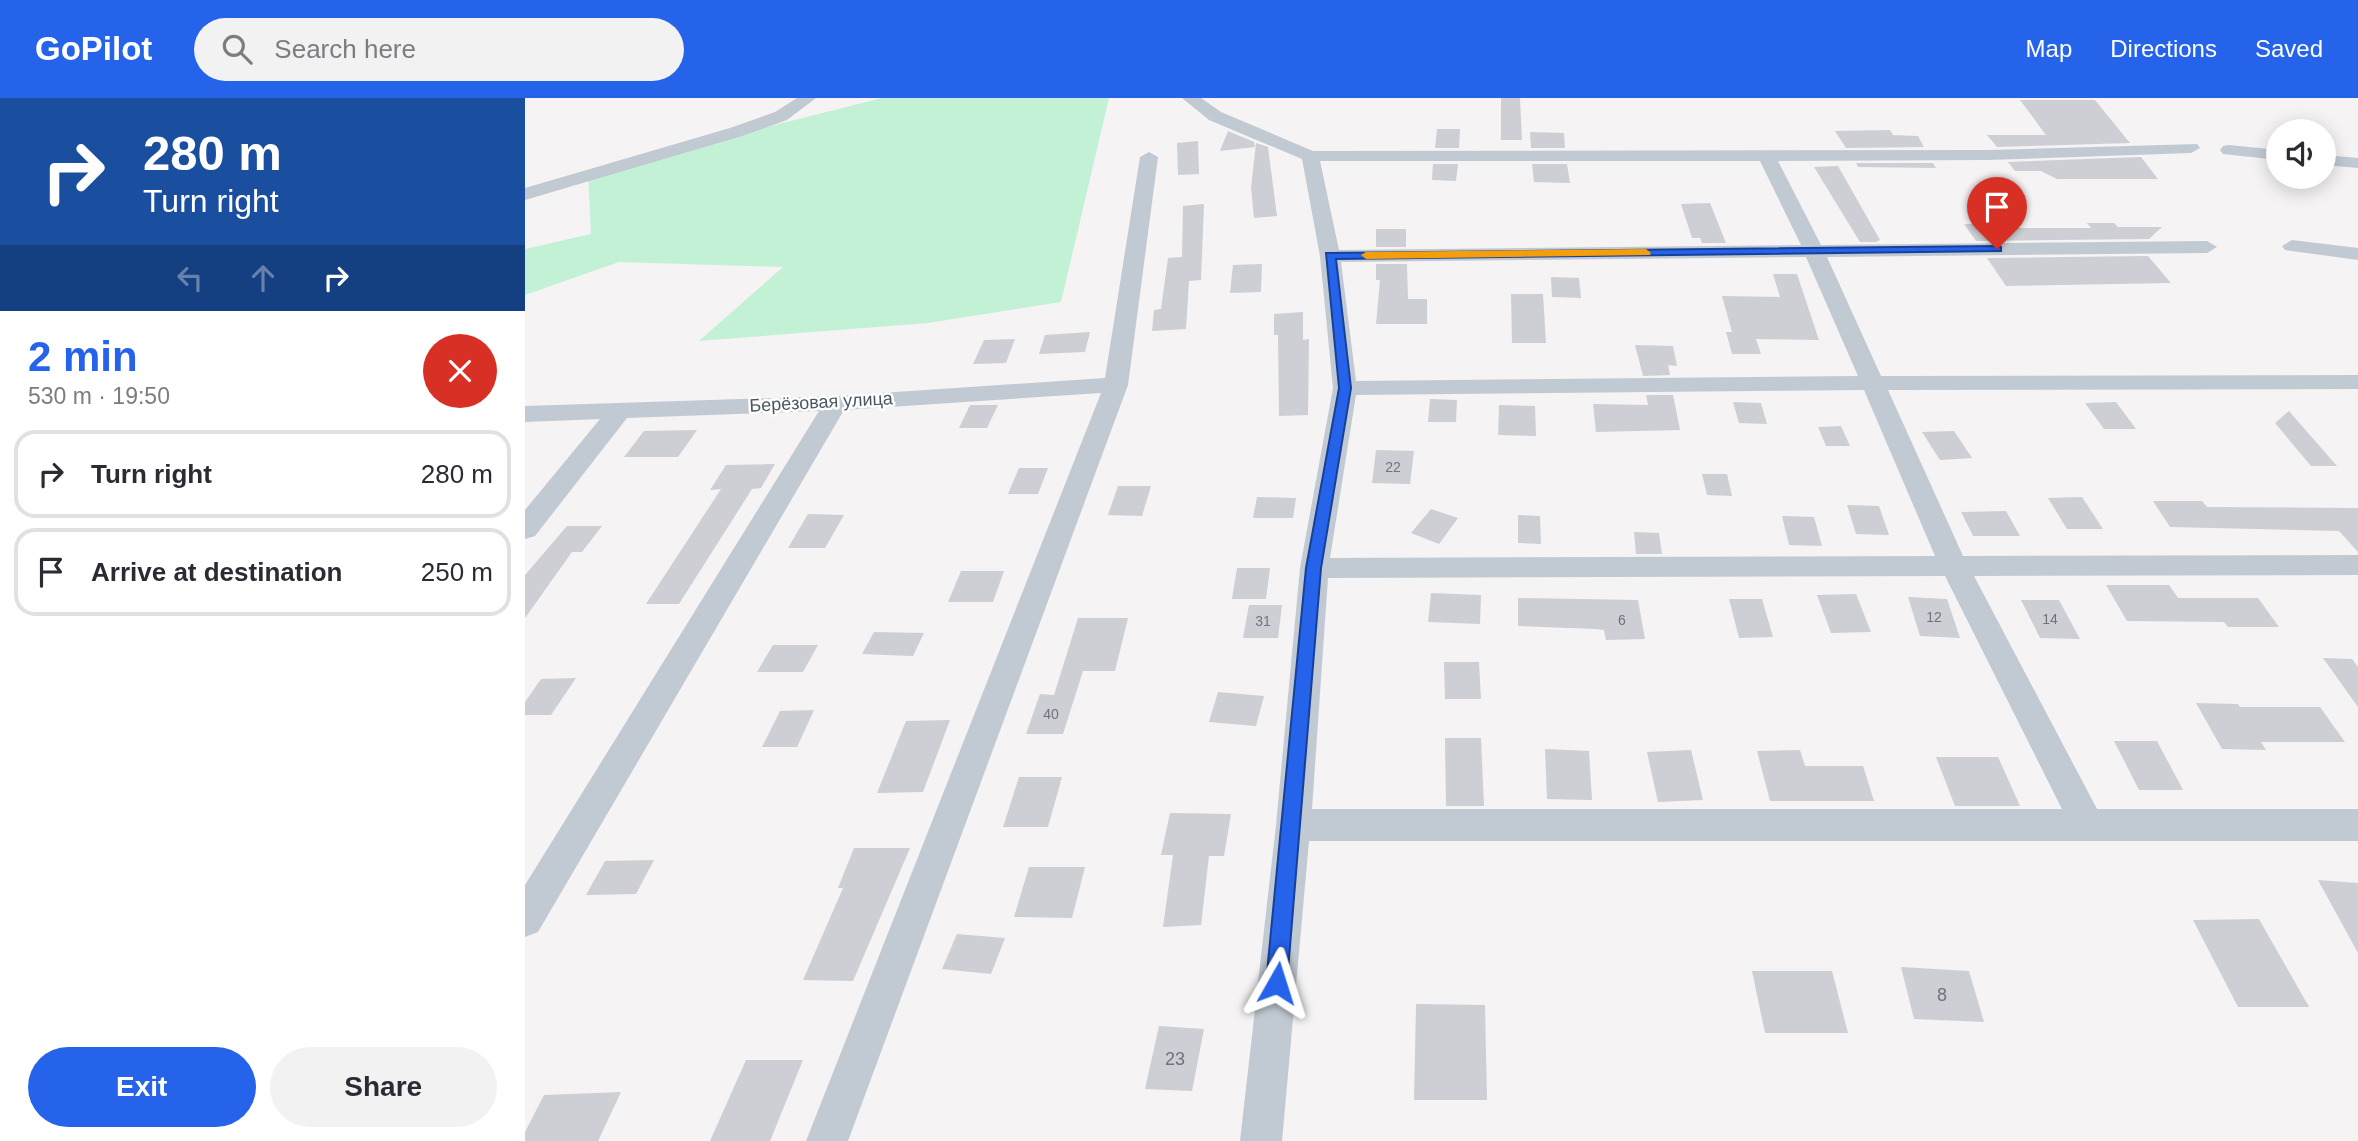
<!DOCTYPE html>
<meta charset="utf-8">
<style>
:root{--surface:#fff;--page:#f2f2f3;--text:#2b2b33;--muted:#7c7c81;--line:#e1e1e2;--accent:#2563eb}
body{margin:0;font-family:Arial,sans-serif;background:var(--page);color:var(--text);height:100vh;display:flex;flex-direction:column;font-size:26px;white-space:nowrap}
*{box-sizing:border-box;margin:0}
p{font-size:23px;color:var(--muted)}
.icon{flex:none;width:38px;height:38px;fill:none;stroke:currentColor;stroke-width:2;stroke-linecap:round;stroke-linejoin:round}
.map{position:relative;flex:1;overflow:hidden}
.details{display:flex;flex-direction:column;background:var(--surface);width:525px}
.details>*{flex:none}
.top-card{background:#1a4fa0;color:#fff;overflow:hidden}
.controls{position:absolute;left:1741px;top:21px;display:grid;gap:14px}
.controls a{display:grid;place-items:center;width:70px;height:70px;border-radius:50%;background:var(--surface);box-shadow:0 4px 18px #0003;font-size:35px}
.pin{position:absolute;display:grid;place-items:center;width:60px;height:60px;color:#fff;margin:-72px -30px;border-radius:50% 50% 50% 0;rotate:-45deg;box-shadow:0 0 7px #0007}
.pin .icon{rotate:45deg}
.me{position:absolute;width:77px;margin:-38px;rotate:6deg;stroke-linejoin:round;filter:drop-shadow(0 0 5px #0008)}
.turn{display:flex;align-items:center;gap:24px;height:147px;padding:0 28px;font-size:32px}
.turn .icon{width:91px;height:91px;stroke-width:2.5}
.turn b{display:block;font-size:49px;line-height:60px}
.lanes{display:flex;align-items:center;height:66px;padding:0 28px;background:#0003;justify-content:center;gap:35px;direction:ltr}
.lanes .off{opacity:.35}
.round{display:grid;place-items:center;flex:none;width:74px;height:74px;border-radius:37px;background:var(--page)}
.head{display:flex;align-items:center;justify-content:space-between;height:119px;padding:0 28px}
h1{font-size:42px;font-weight:700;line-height:52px;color:var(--accent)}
.primary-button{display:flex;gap:14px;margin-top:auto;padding:14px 28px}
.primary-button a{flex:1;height:80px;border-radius:42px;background:var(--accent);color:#fff;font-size:28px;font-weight:700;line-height:80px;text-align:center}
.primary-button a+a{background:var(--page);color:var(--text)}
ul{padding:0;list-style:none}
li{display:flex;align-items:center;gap:21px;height:88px;margin:0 14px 10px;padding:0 14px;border:4px solid var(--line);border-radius:21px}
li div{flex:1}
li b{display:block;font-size:26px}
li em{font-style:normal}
header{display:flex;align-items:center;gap:42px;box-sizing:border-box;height:98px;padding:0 35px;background:var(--accent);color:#fff}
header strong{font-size:33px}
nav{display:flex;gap:38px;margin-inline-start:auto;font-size:24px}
.search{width:490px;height:63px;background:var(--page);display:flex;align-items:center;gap:18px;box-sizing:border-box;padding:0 24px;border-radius:38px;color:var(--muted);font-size:26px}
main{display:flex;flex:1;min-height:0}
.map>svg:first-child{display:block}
.green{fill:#c3f1d5}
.building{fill:#cdcfd5}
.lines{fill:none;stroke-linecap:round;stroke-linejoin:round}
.street{fill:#c1cad2;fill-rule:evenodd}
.route{fill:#2563eb;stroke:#184099;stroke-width:2}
.slow{fill:#f59e0b}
.labels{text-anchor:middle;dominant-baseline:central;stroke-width:5;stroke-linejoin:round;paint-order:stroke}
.number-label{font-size:14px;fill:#6b747e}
.street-label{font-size:18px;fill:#4a5661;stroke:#fff}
.near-number-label{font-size:18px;fill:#6b747e}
</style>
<header>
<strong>GoPilot</strong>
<div class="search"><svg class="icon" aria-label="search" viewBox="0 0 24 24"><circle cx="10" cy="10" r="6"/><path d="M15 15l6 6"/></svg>Search here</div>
<nav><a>Map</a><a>Directions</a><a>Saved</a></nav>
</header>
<main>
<section class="details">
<div class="top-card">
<div class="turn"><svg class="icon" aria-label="right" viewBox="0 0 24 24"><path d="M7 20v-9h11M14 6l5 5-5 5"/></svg><div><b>280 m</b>Turn right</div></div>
<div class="lanes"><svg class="icon off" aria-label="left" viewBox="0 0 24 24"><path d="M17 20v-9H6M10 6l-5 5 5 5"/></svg><svg class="icon off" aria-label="ahead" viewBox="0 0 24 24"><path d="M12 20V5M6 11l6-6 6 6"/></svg><svg class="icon" aria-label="right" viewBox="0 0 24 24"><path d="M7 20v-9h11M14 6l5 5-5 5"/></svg></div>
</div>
<div class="head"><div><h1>2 min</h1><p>530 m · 19:50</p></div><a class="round" style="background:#d93025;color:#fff"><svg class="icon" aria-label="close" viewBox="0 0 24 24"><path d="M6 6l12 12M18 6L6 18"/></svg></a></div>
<ul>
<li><svg class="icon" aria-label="right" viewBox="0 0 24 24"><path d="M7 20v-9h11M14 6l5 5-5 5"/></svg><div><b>Turn right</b></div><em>280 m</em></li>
<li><svg class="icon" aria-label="arrive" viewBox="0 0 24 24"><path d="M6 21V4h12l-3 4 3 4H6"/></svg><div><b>Arrive at destination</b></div><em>250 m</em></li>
</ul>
<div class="primary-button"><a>Exit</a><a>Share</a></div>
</section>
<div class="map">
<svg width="1833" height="1043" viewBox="0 0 1833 1043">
<rect width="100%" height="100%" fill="#f5f3f3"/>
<path class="green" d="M357,0H584L536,204L403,225L174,243L258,169L94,164L0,197V151L66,136L63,74Z"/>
<g class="building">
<path d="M976,0H995L997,42H976Z"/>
<path d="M1495,2H1570L1605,45L1472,49L1462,37H1521Z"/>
<path d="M912,31H935L934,50H910Z"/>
<path d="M1365,32L1368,37L1393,38L1399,49L1321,50L1310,33Z"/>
<path d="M703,33L729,44L730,49L695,53Z"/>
<path d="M1005,34L1039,35L1040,50H1006Z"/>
<path d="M673,43L674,76L653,77L652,45Z"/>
<path d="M731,45L743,49L752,118L729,120L726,90Z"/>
<path d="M1616,59L1633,81H1532L1516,73H1490L1483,64Z"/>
<path d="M1331,65H1408L1411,70L1333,69Z"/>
<path d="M908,66H933L931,83L907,82Z"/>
<path d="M1007,66H1042L1045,85L1009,84Z"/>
<path d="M1313,68L1355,142L1351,144H1335L1289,69Z"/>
<path d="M1185,105L1201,145H1177L1175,140H1167L1156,106Z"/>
<path d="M679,106L676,182L664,183L661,231L627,233L629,212L636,211L643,160L657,159L658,108Z"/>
<path d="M1562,125H1589L1593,129H1637L1624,141L1451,143L1439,126H1462L1465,130H1566Z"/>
<rect x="851" y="131" width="30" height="18"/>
<path d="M1623,158L1646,185L1481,188L1462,160Z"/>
<path d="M737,166L736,194L705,195L708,167Z"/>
<path d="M851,166H882L883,201H902V226H851L855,182H851Z"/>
<path d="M1248,176H1272L1294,242L1231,241L1236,256H1207L1201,234H1207L1197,198L1255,199Z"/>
<path d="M1026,179L1054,180L1056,200L1027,199Z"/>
<path d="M986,196H1018L1021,245H987Z"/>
<path d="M778,214V242L784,241L783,317L754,318L753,237H749V216Z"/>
<path d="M565,234L560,254L514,256L520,237Z"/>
<path d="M490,241L481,265L448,266L459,242Z"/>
<path d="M1110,247L1148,248L1152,268L1143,267L1145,277L1118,278Z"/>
<path d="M1121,297H1148L1155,332L1071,334L1068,306L1123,307Z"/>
<path d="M905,301L932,302L931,324H903Z"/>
<path d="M1208,304L1236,305L1242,326L1214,325Z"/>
<path d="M1591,304L1611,331H1579L1560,305Z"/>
<path d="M445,307H473L462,330H434Z"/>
<path d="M974,307L1010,308L1011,338L973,337Z"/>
<path d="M1764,313L1812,368H1786L1750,325Z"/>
<path d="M1316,328L1325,348H1301L1293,329Z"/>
<path d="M172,332L153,359H99L119,333Z"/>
<path d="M1429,333L1447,360L1415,362L1397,334Z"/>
<path d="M851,352L889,353L885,386L847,385Z"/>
<path d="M250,366L236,390L227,391L154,506H121L196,391L185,392L201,367Z"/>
<path d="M494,370H523L513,396H483Z"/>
<path d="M1177,376H1202L1207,398L1182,397Z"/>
<path d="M593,388H626L617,418L583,417Z"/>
<path d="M732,399L771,400L768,420H728Z"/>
<path d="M1557,399L1578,431H1542L1523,400Z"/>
<path d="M1628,403H1677L1682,409L1833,410V454L1814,433L1645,429Z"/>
<path d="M1322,407L1354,408L1364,437L1331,436Z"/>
<path d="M906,411L933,420L914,446L886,435Z"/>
<path d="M1481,413L1495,438H1448L1436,414Z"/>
<path d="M283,416L319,417L300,450H263Z"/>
<path d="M993,417L1015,418L1016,446L993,445Z"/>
<path d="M1257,418L1289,419L1297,448L1264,447Z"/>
<path d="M42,428H77L57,454H47L0,520V477Z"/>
<path d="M1109,434L1134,435L1137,456H1111Z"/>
<path d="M712,470H745L741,501H707Z"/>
<path d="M436,473H479L468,504H423Z"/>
<path d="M1581,487H1644L1653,500H1733L1754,529H1703L1699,524L1602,523Z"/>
<path d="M906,495L956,497L955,526L903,524Z"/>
<path d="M1331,496L1346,534L1306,535L1292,497Z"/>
<path d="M1383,499L1422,501L1435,540L1395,538Z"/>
<path d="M993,500L1113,502L1120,541L1081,542L1079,532L1070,531L993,528Z"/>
<path d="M1204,501H1237L1248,539L1214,540Z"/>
<path d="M1496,502H1534L1555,541L1515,540Z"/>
<path d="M724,507H757L753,540H718Z"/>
<path d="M553,520H603L590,573H558L538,636H501L515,596L529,597Z"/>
<path d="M349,534L399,535L388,558L337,556Z"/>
<path d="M248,547H293L278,574H232Z"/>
<path d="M1798,560L1827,561L1833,569V609Z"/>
<path d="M919,564H954L956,601H920Z"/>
<path d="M51,580L26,617H0V604L16,581Z"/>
<path d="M693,594L739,598L731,628L684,624Z"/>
<path d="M1671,605L1713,606L1715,609H1795L1820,644H1736L1741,652L1697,651Z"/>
<path d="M289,612L272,649H237L255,613Z"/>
<path d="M425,622L398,694L352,695L381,623Z"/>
<path d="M920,640H956L959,708H921Z"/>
<path d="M1589,643H1632L1658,692H1614Z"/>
<path d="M1020,651L1064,653L1067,702L1022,701Z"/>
<path d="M1166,652L1178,702L1133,704L1122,654Z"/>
<path d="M1275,652L1280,668H1338L1349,703H1245L1232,653Z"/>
<path d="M1411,659H1473L1495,708H1430Z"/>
<path d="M494,679H537L523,729H478Z"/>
<path d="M645,715L706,716L699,758H684L676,827L638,829L648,757H636Z"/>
<path d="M329,750H385L328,883L278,882L318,790H313Z"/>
<path d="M129,762L111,796L61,797L80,763Z"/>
<path d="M504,769H560L547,820L489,819Z"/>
<path d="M1793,782L1833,785V855Z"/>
<path d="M1734,821L1784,909H1713L1668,822Z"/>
<path d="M432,836L480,840L466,876L417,871Z"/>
<path d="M1376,869L1444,873L1459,924L1389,921Z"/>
<path d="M1227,873H1307L1323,935H1240Z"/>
<path d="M891,906L960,907L962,1002H889Z"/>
<path d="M634,928L679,931L667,993L620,991Z"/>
<path d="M221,962H278L245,1043H185Z"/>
<path d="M96,994L73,1043H0V1034L19,997Z"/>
</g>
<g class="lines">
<g class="street">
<path d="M272,0H291L262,22L217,38L0,102V90L205,30L250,14Z"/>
<path d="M657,0H676L696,14L788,53L1463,52L1672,46L1675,50L1666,55L1463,62L1253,63L1296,147L1682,143L1692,149L1682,155L1302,159L1356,278L1833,277V291L1363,292L1438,458L1833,457V477L1449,478L1572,711H1833V743H784L757,1043H715L751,727L775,470L808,290L795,158L777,61L684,22ZM795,63H1235L1276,147L814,152ZM1281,159L1333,278L831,283L816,164ZM1339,292L1410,458L805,460L831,297ZM1420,478L1537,711H787L803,480Z"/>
<path d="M1704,47L1754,52V62L1698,56L1695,52L1698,48Z"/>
<path d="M624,54L633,59L603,287L323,1043H281L576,295L319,312L13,834L0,839V787L294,313L102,320L10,438L0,441V412L75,321L0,324V308L311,298L580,280L615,59Z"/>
<path d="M1799,57L1833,60V70L1799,67Z"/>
<path d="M1767,142L1833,150V162L1760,152L1757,148Z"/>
</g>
</g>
<path class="route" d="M1472,148L1476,149V153L811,161L826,290L796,470L762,885L759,892L752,895L744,892L741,885L781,470L814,290L801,155Z"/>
<path class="slow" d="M1121,151L1126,155L1125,157L841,161L836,157L841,154Z"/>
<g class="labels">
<g class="number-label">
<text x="868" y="369">22</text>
<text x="1409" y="519">12</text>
<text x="1525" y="521">14</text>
<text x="1097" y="522">6</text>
<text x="738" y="523">31</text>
<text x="526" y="616">40</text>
</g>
<g class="street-label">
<text transform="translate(296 304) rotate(-3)">Берёзовая улица</text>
</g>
<g class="near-number-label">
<text x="1417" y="897">8</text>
<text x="650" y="961">23</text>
</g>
</g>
</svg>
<div class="controls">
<a><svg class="icon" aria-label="sound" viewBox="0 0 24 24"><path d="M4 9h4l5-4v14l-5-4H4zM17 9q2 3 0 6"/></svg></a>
</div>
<div class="pin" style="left:1472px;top:151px;background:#d93025"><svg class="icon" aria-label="arrive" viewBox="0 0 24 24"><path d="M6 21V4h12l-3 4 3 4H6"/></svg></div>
<svg class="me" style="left:752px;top:885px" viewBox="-20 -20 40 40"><path d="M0-17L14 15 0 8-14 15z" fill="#2563eb" stroke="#fff" stroke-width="4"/></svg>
</div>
</main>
